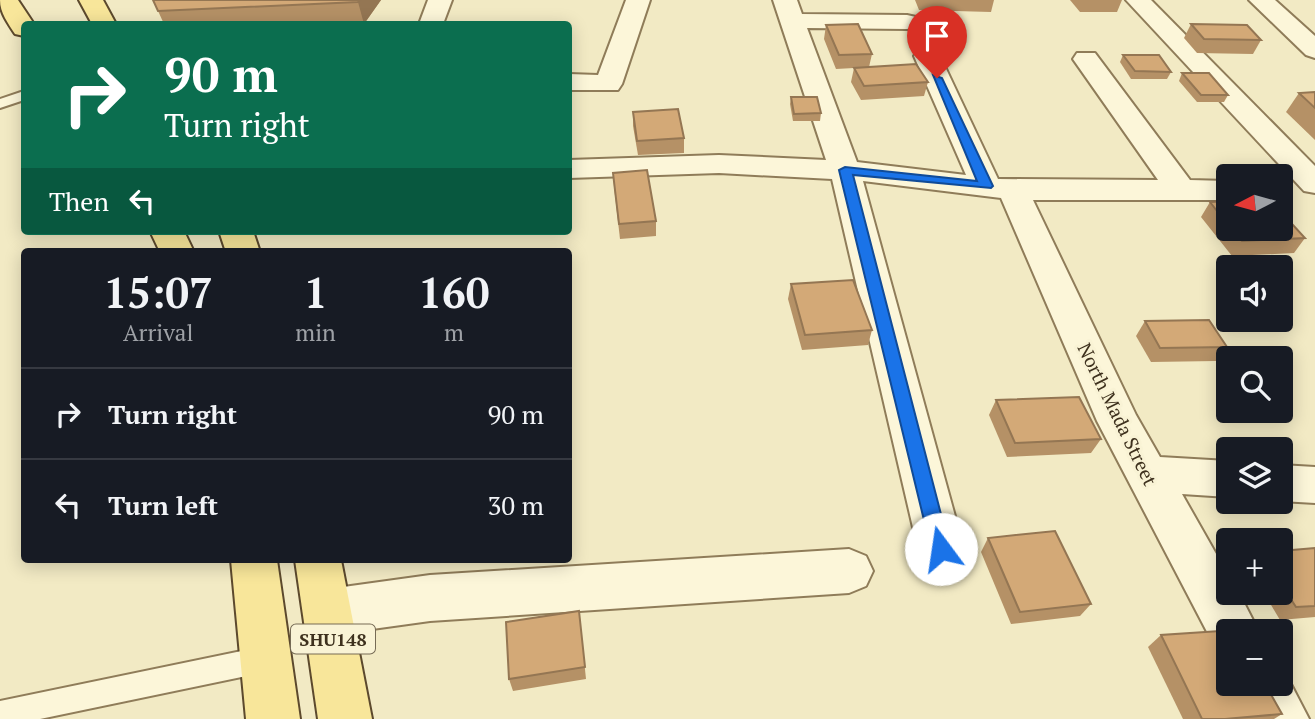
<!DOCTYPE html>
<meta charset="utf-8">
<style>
:root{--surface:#171b24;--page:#20242c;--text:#f1f3f6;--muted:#9ea1a6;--line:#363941}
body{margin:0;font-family:"PT Serif",serif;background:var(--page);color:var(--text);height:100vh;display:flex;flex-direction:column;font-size:26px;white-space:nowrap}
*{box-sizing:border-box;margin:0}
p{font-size:23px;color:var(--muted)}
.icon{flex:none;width:38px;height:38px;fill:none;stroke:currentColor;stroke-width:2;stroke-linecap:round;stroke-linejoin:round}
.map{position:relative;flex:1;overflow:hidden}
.side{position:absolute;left:21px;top:248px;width:551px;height:315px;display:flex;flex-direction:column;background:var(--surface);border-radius:7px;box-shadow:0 4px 18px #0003}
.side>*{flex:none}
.guide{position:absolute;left:21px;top:21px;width:551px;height:214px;border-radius:7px;box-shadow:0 4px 18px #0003;background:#0b6e4f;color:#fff;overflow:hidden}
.needle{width:46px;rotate:264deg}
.buttons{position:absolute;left:1216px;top:164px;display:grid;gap:14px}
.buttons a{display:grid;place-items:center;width:77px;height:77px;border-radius:7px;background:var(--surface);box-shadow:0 4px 18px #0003;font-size:35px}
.pin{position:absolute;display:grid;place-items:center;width:60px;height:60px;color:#fff;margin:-72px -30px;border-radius:50% 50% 50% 0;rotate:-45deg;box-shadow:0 0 7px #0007}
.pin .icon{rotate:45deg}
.me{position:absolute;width:77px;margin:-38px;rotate:346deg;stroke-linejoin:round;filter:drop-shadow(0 0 5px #0008)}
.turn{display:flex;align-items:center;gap:24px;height:147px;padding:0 28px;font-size:32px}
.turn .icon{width:91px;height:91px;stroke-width:2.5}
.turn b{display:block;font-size:49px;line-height:60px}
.then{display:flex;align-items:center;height:66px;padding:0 28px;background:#0003;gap:14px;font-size:26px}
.eta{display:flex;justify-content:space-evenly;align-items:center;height:119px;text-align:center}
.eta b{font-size:42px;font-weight:700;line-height:49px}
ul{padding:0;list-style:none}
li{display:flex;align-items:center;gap:21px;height:91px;padding:0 28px;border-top:2px solid var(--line)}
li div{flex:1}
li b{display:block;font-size:26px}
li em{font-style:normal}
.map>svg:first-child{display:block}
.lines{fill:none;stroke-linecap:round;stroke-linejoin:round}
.lane-casing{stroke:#8f7c59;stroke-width:4}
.street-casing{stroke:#8f7c59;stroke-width:4}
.primary-casing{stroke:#5c492d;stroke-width:4}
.lane{fill:#fcf6d9;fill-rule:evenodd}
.street{fill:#fcf6d9;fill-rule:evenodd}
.primary{fill:#f8e69a;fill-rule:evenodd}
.wall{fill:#b59166}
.shaded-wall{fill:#947653}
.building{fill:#d3a977;stroke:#947653;stroke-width:2}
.route{fill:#1a73e8;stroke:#114b97;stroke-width:2}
.labels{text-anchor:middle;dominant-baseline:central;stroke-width:6;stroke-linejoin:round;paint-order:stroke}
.shield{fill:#f9f3d5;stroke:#766b55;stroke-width:2}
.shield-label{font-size:18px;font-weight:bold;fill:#3e311e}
.street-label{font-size:19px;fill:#3e311e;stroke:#f9f3d5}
</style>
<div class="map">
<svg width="1315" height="719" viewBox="0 0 1315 719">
<rect width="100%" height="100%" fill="#f2eac4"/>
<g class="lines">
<defs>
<g id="lane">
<path d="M24,91V100L0,108V99Z"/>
<path d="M266,646L275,650L279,659L275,668L266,672L40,719H0V701Z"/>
</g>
<g id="street">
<path d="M428,0H452L443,24H419Z"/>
<path d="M626,0H650L622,84L618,90H569V74L598,75Z"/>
<path d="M773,0H797L802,14L907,15L916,17L919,22L916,27L907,29L807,28L857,162L966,175L914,56L918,51H936L940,56L998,179L1158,180L1073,59L1077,53H1095L1190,180L1228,181V200H1033L1136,415L1160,457L1228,461V497L1182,494L1228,575V593H1239L1259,632H1228V654L1216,649L1097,421L1001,198L863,181L964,549L957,564L941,570L925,564L918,549L832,179L719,173L569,178V160L719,155L826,160Z"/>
<path d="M1126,0H1151L1315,166V193L1304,191Z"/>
<path d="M1249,0H1275L1315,36V58L1306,55Z"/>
<path d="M1281,465L1315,467V503L1281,501Z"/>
<path d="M849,549L866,556L873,571L866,586L849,593L430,621L329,635L312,628L305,612L312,596L329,589L430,575Z"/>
<path d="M1281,665L1309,719H1253L1237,684H1281Z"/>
</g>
<g id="primary">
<path d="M0,0H18L34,24H24V36L15,34C8,23 0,13 0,0Z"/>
<path d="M79,0H103L116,24H92Z"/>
<path d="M150,231H184L194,252H160Z"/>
<path d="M219,231H253L260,252H226Z"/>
<path d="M231,560H277L300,719H246Z"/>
<path d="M295,560H341L372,719H318Z"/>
</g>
</defs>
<use href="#lane" class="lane-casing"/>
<use href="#street" class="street-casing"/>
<use href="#primary" class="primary-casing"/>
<use href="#lane" class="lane"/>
<use href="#street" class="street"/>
<use href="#primary" class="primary"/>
</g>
<g class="wall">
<path d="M153,0H381L364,24H164Z"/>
<path d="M915,0H994L991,12L919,10Z"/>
<path d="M1070,0H1122L1117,12H1080Z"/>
<path d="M1191,24L1261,40L1253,54L1197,53L1184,38Z"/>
<path d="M826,25L872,54L869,67L928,82L924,96L861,100L851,82L854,68L836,69L824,39Z"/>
<path d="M1123,55L1171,72L1167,79H1131L1120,62Z"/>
<path d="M1182,73L1228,95L1224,102H1197L1179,81Z"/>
<path d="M1315,92V140L1286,112L1299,93Z"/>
<path d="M791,97L821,113L820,121H793L790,104Z"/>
<path d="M633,112L684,138V153L638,155L633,126Z"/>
<path d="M613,173L656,221V236L620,239L614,187Z"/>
<path d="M1228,201V229H1281L1305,238L1294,253L1232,256L1201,217L1210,202Z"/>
<path d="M791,284L872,330L868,345L802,350L788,299Z"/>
<path d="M1145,321L1227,347L1216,361L1151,362L1136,336Z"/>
<path d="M996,400L1101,439L1091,453L1007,457L989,415Z"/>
<path d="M988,538L1091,604L1080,616L1011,624L981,552Z"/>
<path d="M1315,548V617L1280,620L1264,593H1281V551Z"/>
<path d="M579,611L586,679L513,691L509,679Z"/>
<path d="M1161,635L1282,714L1274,719H1183L1148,647Z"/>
</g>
<path class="shaded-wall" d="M360,0H381L364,24L358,2Z"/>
<g class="building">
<path d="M153,0H360L358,2L158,11Z"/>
<path d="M858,24L872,54L839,55L826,25Z"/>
<path d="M1191,24L1247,25L1261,40L1204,39Z"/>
<path d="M1123,55H1159L1171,72L1135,71Z"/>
<path d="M916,64L928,82L864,86L854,68Z"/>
<path d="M1182,73H1209L1228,95H1201Z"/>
<path d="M1315,92V108L1299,93Z"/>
<path d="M791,97H817L821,113L794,114Z"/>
<path d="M678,109L684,138L637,141L633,112Z"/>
<path d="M647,170L656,221L619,224L613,173Z"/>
<path d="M1228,201V225L1210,202Z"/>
<path d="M1281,212L1305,238L1242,241L1232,229H1281Z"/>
<path d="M853,280L872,330L805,335L791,284Z"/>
<path d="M1209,320L1227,347L1160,348L1145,321Z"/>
<path d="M1079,397L1101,439L1015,443L996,400Z"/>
<path d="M1055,531L1091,604L1020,612L988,538Z"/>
<path d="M1315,548V606L1296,607L1281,584V551Z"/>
<path d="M579,611L585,667L509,679L506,622Z"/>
<path d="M1235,630L1236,632H1228V684H1265L1282,714L1225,719H1202L1161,635Z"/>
</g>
<path class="route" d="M933,75L942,78L993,186L991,188L853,175L950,549L948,555L941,558L934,555L931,549L839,170L845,167L977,181Z"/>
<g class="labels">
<rect class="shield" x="291" y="624.5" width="84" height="29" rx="5"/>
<g class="shield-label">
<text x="333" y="639">SHU148</text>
</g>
<g class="street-label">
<text transform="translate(1118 414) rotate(64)">North Mada Street</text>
</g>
</g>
</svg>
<div class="buttons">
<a><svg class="needle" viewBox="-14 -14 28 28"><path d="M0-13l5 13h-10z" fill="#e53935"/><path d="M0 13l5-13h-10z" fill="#9ea1a6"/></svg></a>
<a><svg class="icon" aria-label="sound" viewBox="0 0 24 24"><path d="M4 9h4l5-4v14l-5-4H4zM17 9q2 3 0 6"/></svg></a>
<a><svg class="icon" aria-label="search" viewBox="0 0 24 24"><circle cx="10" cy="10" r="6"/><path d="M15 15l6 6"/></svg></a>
<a><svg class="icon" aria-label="layers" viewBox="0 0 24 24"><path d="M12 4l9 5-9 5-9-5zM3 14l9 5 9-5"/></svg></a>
<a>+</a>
<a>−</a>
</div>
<div class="pin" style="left:937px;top:78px;background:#d93025"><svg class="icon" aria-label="arrive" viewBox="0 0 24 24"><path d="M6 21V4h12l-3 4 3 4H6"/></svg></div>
<svg class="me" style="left:941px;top:549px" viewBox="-20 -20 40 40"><circle r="19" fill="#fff"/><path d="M0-13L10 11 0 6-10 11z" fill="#1a73e8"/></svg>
<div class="guide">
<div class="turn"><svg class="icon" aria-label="right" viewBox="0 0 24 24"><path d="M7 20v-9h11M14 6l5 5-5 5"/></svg><div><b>90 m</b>Turn right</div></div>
<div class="then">Then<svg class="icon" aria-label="left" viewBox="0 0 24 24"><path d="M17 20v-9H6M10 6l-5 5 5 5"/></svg></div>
</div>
<section class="side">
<div class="eta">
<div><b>15:07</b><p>Arrival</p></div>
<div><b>1</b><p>min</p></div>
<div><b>160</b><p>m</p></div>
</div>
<ul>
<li><svg class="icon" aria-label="right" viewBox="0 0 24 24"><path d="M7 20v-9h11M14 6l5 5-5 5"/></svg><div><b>Turn right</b></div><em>90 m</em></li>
<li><svg class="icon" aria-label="left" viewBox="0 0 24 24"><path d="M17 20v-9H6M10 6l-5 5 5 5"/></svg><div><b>Turn left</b></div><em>30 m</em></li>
</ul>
</section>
</div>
